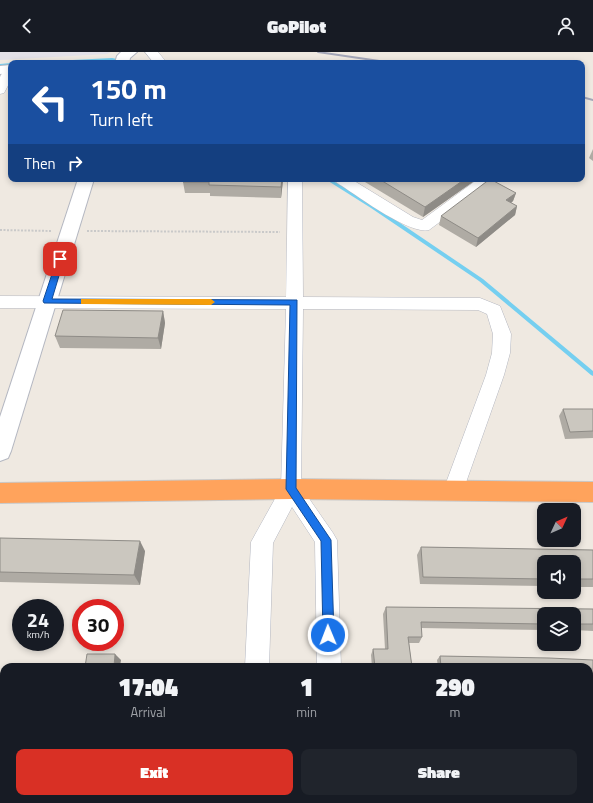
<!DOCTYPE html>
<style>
:root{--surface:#171b24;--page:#20242c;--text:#f1f3f6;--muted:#9ea1a6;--accent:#d93025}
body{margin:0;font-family:"Titillium Web",sans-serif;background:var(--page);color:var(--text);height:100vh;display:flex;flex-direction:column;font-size:15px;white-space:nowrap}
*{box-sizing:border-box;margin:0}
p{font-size:13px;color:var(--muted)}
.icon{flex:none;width:22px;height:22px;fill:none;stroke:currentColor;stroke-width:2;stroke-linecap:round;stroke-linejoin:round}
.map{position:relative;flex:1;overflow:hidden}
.sheet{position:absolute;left:0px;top:611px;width:593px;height:140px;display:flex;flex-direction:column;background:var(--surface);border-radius:12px 12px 0 0;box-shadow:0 2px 6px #0003}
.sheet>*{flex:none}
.top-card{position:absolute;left:8px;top:8px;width:577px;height:122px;border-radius:8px;box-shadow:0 2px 6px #0003;background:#1a4fa0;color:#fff;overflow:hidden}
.needle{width:26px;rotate:46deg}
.controls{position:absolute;left:537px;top:451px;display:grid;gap:8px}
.controls a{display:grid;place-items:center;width:44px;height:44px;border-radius:8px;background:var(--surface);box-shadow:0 2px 6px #0003;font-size:20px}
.speed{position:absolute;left:12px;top:547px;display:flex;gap:8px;font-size:20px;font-weight:700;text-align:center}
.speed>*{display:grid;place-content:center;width:52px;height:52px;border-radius:50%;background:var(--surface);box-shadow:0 2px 6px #0003;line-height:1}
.speed small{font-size:10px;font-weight:400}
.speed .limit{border:6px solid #d22;background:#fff;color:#111}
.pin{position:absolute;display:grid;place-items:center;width:34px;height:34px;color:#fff;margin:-17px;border-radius:8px;box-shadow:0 2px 6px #0006}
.me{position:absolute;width:44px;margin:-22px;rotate:359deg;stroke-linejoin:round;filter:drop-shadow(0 0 3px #0008)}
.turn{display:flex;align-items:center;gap:14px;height:84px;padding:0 16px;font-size:18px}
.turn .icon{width:52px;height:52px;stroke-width:2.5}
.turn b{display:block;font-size:28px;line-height:34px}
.then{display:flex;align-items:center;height:38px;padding:0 16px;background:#0003;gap:8px;font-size:15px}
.eta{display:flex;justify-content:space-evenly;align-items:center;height:68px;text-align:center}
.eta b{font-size:24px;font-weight:800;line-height:28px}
.action{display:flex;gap:8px;margin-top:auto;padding:8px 16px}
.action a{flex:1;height:46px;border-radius:8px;background:var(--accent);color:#fff;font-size:16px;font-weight:800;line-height:46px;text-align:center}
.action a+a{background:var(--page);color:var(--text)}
header{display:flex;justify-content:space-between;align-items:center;height:52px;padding:0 16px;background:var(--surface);font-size:18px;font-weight:800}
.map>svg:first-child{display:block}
.industrial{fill:#e3e1e8}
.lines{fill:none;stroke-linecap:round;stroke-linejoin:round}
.stream{fill:#75cff0;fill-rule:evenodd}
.street-casing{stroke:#b4b7c1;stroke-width:1}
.secondary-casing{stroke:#b4b7c1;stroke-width:2}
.highway-casing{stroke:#c9c9c9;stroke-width:2}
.path{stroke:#c9c9c9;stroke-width:2;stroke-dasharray:2 1.5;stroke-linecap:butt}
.street{fill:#fff;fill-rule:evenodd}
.secondary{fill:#fff;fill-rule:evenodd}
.highway{fill:#ffa35c;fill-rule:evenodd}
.rail{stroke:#a3a6b8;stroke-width:2}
.wall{fill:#afaba4}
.shaded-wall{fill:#8e8b86}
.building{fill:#cbc7bf;stroke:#8e8b86}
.route{fill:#1a73e8;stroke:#114b97}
.slow{fill:#f59e0b}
</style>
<header><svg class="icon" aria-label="back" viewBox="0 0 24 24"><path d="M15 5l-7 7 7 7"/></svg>GoPilot<svg class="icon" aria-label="person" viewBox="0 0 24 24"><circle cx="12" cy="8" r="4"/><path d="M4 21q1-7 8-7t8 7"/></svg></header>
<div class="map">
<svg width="593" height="751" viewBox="0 0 593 751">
<rect width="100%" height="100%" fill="#efe9e1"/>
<path class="industrial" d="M0,0H111L107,2L0,8Z"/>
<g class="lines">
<g class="stream">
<path d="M112,6L137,11H129L112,8L54,11H31L33,10Z"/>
<path d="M11,11V13L0,14V12Z"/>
<path d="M325,127H330L375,154L483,227L593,319V324L591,323L479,229L371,156Z"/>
</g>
<defs>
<g id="street">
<path d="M145,0H158L167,11H154Z"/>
<path d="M10,13L11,28L4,41L0,42V25L6,14Z"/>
<path d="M288,127H302L303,245L480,246L500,254L511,282L510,301L504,323L463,439L460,445L453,448L446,445L443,439L486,323L492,301L493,282L487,262L478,258L303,257L301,435L333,481L337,488L341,615H317L315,490L292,455L273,491L269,615H245L251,490L281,436L286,257L0,256V244L286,245Z"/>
<path d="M334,127H351L413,165L422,168L478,127H493L484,137L429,178C409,183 355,142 336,130Z"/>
<rect x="240" y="747" width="26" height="4"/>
<rect x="319" y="747" width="26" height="4"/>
</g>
<g id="secondary">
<path d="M121,0H137L130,6L129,11H115L117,4Z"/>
<path d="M11,13V21L0,22V14Z"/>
<path d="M78,127H94L11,399L8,406L0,409V365Z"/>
</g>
<path id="highway" d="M291,427L593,430V450L291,447L0,451V431Z"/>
</defs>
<use href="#street" class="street-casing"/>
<use href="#secondary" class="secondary-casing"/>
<use href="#highway" class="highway-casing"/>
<g class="path">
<path d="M0,178L52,179"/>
<path d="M87,179L280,180"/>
</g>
<use href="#street" class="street"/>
<use href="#secondary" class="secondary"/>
<use href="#highway" class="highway"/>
<g class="rail">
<path d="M318,0L393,11"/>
<path d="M582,45L593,48"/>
</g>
</g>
<g class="wall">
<path d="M593,97V109L589,106Z"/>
<path d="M184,127H283L281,146L210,144V141H185L183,130Z"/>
<path d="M360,127H477L423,165Z"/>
<path d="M516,141L513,149L511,151L517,154L515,163L476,195L439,173L441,164Z"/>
<path d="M163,259L165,271L161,297L60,296L55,284Z"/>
<path d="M563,357H593V386L565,387L559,364Z"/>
<path d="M0,486L145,499L140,533L0,530Z"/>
<path d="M421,495L593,498V535H574V510H544V534L420,532L417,503Z"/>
<path d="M386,555L593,557V579L574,578V562H544V578L421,576L422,585L419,591H409L412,615H372L371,603L373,597H385L383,562Z"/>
<path d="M440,604L593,608V634H589V615H438L437,608Z"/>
<rect x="0" y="653" width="4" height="48"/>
<path d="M522,747H589L593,751H560L556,750V751H522Z"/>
</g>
<g class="shaded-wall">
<path d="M282,127H283V129L281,146V135Z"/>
<path d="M465,127H477L423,165L425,155Z"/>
<path d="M516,141L513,149L504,157L506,148Z"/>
<path d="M517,154L515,163L476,195L478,186Z"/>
<path d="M163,259L165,271L161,297L158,286Z"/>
<path d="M140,489L145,499L140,533L134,523Z"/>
<path d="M115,602L121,608L120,615H114Z"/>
</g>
<g class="building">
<path d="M184,127H282L281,135L209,133V130H183Z"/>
<path d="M379,127H465L425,155Z"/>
<path d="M490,127L516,141L506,148L517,154L478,186L441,164Z"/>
<path d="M63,258L163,259L158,286L55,284Z"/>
<path d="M563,357H593V379L570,380Z"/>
<path d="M0,486L140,489L134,523L0,520Z"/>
<path d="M421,495L593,498V527H574V510H544V527L423,525Z"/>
<path d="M386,555L593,557V572H574V562H544V572L421,570L422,585H408L412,615H375L373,597H388Z"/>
<path d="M87,602H115L114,615H85Z"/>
<path d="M440,604L549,606L593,608V630H589V615H441Z"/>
<rect x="0" y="653" width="4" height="44"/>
<path d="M589,723L593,724V751H583L556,747H589Z"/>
<path d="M531,747H555L556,751H531Z"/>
</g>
<path class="route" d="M60,204L64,207L52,247L297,248L296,436L331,488L334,583L332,587L328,589L324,587L323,583L321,489L286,437L290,253L44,251L43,249L57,207Z"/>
<path class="slow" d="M81,247H211L215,250L211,253L84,252H81Z"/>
</svg>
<div class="controls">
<a><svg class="needle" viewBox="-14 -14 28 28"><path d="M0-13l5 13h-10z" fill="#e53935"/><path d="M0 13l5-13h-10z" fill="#9ea1a6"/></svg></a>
<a><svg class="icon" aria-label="sound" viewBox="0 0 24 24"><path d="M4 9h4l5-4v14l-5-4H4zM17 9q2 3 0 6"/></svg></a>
<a><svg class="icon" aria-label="layers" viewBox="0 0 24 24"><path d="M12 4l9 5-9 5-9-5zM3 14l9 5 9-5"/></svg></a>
</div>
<div class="speed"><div>24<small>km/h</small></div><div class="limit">30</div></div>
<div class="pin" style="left:60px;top:207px;background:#d93025"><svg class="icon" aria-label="arrive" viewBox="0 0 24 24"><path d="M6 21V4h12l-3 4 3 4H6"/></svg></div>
<svg class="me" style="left:328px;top:583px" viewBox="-20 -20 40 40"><circle r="17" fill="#1a73e8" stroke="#fff" stroke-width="3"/><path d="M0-11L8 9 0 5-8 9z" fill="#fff"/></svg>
<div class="top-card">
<div class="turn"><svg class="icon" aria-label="left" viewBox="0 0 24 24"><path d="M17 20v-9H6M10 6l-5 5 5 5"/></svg><div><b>150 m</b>Turn left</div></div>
<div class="then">Then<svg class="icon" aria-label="right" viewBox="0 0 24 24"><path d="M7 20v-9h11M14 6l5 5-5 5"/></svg></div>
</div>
<section class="sheet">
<div class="eta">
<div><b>17:04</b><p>Arrival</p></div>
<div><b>1</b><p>min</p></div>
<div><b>290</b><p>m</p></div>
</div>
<div class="action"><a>Exit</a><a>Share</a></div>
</section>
</div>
